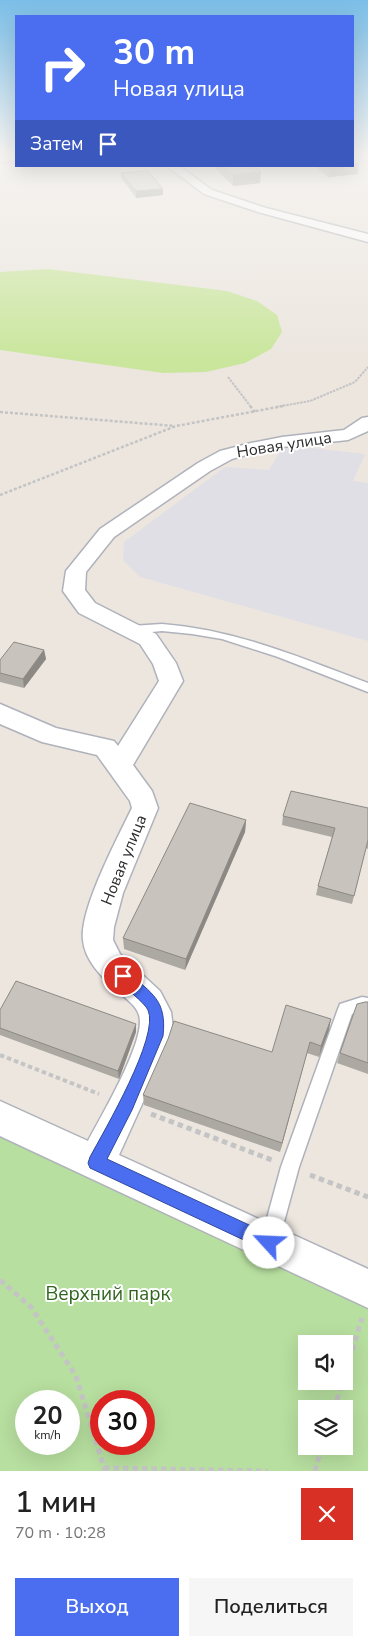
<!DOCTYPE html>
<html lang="ru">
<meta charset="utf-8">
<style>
:root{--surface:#fff;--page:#f6f6f6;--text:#222;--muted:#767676;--accent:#4a6eef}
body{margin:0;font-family:"Nunito Sans",sans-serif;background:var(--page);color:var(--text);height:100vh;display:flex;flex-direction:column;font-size:19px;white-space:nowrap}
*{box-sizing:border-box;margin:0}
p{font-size:16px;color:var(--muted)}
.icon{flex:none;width:28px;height:28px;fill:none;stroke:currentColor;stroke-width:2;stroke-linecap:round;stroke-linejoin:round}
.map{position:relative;height:1471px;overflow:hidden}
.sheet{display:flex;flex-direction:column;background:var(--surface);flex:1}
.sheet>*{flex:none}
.hud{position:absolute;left:15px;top:15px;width:339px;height:152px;border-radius:0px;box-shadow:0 5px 20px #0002;background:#4a6eef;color:#fff;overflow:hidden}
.controls{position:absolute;left:298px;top:1335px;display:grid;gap:10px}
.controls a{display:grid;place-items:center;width:55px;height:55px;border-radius:0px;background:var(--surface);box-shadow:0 5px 20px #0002;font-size:25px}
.speed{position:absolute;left:15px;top:1390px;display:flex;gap:10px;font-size:25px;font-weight:700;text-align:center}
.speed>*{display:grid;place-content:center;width:65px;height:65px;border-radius:50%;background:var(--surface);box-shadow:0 5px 20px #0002;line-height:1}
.speed small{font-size:12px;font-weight:400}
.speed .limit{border:8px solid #d22;background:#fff;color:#111}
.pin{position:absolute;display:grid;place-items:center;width:42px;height:42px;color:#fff;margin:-21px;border:2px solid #fff;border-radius:50%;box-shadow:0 1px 5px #0007}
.me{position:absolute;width:55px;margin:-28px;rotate:295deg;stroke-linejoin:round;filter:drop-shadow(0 0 4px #0008)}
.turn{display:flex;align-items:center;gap:18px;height:105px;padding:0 15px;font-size:22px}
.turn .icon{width:65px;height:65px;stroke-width:2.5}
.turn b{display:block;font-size:35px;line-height:42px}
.then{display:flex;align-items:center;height:48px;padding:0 15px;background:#0003;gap:10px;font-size:19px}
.round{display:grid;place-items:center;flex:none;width:52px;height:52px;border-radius:0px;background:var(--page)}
.head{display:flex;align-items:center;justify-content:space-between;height:85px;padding:0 15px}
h1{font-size:30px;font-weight:600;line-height:38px}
.cta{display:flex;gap:10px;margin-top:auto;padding:10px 15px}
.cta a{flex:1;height:58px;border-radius:0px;background:var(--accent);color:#fff;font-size:20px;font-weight:600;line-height:58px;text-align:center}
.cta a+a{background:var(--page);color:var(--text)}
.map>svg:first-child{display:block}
.industrial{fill:#e1dfe6}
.green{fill:#b7df9f;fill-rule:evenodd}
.pitch{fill:#c9e69c}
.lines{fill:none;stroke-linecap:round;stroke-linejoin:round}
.lane-casing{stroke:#afb2bb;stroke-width:3}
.street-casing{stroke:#afb2bb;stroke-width:3}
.path-far3{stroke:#c4c4c4;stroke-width:2;stroke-dasharray:2.5 1;stroke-linecap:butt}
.path-far2{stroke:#c4c4c4;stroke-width:2.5;stroke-dasharray:3 2;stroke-linecap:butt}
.path-far1{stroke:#c4c4c4;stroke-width:4;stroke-dasharray:4.5 3;stroke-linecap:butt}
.path{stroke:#c4c4c4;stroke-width:5;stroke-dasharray:5.5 4;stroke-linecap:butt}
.lane{fill:#fff;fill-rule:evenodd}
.street{fill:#fff;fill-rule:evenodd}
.wall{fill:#aca9a3}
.shaded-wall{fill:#8c8984}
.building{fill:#c8c4bd;stroke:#8c8984}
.route{fill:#4a6eef;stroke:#30489b}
.labels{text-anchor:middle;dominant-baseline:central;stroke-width:4;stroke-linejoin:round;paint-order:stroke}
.street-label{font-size:16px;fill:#2c2c2c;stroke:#fff}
.near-park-label{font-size:19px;fill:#30651f;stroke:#fff}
</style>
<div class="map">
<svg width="368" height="1471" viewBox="0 0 368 1471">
<rect width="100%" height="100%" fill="#ece6df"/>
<path class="industrial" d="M284,445L365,454L353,481L368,483V641L140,577L123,560L124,542L225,467L269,470Z"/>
<path class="green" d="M0,1125L368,1296V1471H0ZM306,1344H344V1381H306ZM26,1401H69V1444H26ZM101,1401H144V1444H101ZM306,1409H344V1446H306Z"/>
<path class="pitch" d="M48,269L227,291L257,301L277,315L282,332L271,349L245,363L206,372L163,373L0,350V272Z"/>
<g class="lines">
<defs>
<g id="lane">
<path d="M16,156V160L0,162V158Z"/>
<path d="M162,624C237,630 299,657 368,683V692L278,657L222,639L192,634L162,631L131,634L125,630L131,626Z"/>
<path d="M362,997L368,998V1012L362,1011L352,1014L299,1167L279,1240L277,1247L270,1249L263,1247L261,1240L281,1167L338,1009L340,1004Z"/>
</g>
<g id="street">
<path d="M167,166H179L212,190L266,208L368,234V242L258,212L204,194Z"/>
<path d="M368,417V431L348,440L282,447L253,453L232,459L210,471L114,537L86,572L85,590L95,603L156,634L176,663L183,681L133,765L152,791L158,808L123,893L114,927L113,940L120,954L160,991L171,1012L173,1029L167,1049L119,1155L368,1269V1308L0,1136V1101L88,1141C101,1116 147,1039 139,1015C136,1005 124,997 116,990C102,977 85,961 83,940C79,910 118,837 132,808L130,801L97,755L42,742L0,724V704L56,728L105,739L114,741L118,746L159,681L153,664L140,644L79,613L63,591L66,571L100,529L198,463L220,451L251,443L282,437L344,430L362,418Z"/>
</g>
</defs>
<use href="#lane" class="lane-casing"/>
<use href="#street" class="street-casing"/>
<g class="path-far3">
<path d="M228,377L251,407"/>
<path d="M276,407L310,401L355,382L368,367"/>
</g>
<g class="path-far2">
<path d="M250,406L255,412"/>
<path d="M0,412L175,426"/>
<path d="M0,495L176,426L283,406"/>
</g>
<path class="path-far1" d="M0,1055L99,1094"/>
<g class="path">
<path d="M151,1114L272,1160"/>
<path d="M310,1175L368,1197"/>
<path d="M0,1280L31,1307L76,1376L105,1471"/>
<path d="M344,1377L362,1318"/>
<path d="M334,1409L343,1381"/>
<path d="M104,1468L268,1471"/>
<path d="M315,1471L322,1446"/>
</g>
<use href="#lane" class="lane"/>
<use href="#street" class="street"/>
</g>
<g class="wall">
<path d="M213,166H254L261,172L260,183L233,186Z"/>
<path d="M315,166H352L358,174L328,177Z"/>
<path d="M121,173L163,189V195L136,198L122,179Z"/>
<path d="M44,650L46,659L24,688L0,682V660Z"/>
<path d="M368,808V849L366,848L352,904L316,895L318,886L332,837L282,825L283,816Z"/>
<path d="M246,820L245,832L185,970L124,949L123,938Z"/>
<path d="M368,1002V1074L337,1063L340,1053Z"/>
<path d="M0,1010L136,1032L119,1079L0,1035Z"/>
<path d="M329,1030L319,1057L307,1053L280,1152L144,1105L143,1095L272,1052Z"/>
</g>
<g class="shaded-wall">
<path d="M359,163L358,174L328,177L330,166H352V164Z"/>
<path d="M261,172L260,183L233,186V175Z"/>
<path d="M163,189V195L136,198V191Z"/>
<path d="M44,650L46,659L24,688L23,679Z"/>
<path d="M246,820L245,832L185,970L186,959Z"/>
<path d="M331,1019L329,1030L319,1057L321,1046Z"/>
<path d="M136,1024V1032L119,1079L118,1071Z"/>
<path d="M310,1042L280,1152L282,1143Z"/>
</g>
<g class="building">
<path d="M352,159L359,163L352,164Z"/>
<path d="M224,166H254L261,172L233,175Z"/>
<path d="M148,171L163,189L136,191L121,173Z"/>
<path d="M14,642L44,650L23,679L0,673V660Z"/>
<path d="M291,791L368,808V840L354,896L318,886L335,828L283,816Z"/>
<path d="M190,803L246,820L186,959L123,938Z"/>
<path d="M16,981L136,1024L118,1071L0,1028V1010Z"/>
<path d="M365,1002H368V1063L340,1053L357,1004Z"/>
<path d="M286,1005L331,1019L321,1046L310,1042L282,1143L143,1095L168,1039L174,1021L272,1052Z"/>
</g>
<linearGradient id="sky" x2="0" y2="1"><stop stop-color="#7bbee8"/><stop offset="0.43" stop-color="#f6f4f1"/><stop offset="1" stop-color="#f6f4f1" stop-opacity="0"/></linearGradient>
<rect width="368" height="360" fill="url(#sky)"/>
<path class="route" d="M123,970L128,972C152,994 167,1000 163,1036L132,1110L107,1159L275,1237L277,1243L275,1249L269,1251L263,1249L90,1168L88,1163L90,1157C104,1131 160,1036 148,1010C144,1002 125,988 118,981L116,976L118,972Z"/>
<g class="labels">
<g class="street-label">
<text transform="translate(284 445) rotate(-9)">Новая улица</text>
<text transform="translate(124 860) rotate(-68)">Новая улица</text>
</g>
<g class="near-park-label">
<text x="108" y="1294">Верхний парк</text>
</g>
</g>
</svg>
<div class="controls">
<a><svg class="icon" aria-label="sound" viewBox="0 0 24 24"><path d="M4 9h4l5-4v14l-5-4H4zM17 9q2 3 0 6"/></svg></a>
<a><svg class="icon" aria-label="layers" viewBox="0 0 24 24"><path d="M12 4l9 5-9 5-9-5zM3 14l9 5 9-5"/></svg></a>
</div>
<div class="speed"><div>20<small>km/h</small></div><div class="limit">30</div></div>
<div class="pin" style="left:123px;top:976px;background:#d93025"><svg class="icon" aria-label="arrive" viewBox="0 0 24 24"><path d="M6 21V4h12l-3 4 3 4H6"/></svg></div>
<svg class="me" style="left:269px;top:1243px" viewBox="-20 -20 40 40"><circle r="19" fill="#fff"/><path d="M0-13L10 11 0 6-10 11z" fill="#4a6eef"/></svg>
<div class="hud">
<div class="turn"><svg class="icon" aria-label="right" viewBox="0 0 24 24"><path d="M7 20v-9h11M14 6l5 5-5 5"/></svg><div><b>30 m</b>Новая улица</div></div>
<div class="then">Затем<svg class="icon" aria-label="arrive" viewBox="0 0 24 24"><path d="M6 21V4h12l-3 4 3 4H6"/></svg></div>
</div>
</div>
<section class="sheet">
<div class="head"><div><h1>1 мин</h1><p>70 m · 10:28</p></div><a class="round" style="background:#d93025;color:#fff"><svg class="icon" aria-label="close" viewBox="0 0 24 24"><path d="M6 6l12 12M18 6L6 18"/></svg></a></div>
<div class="cta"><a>Выход</a><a>Поделиться</a></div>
</section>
